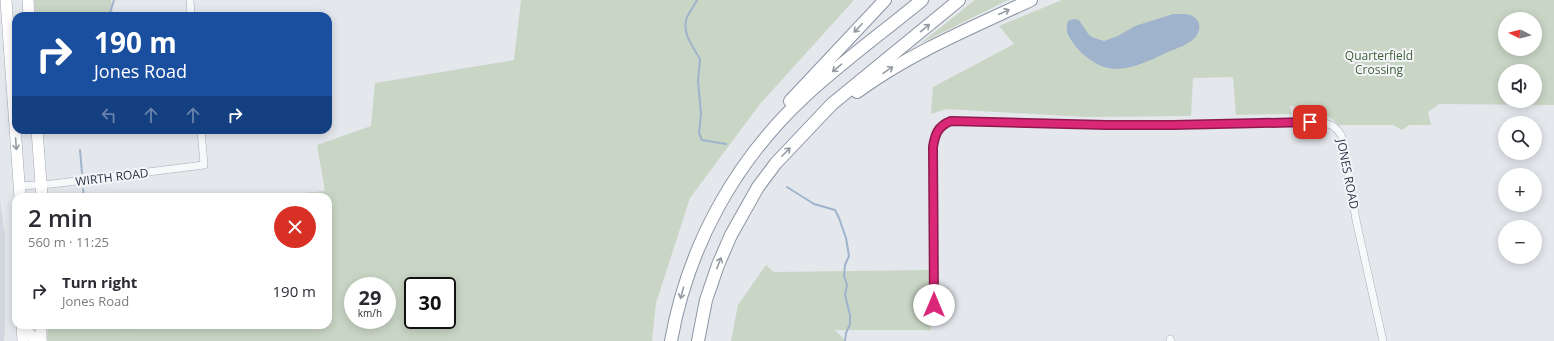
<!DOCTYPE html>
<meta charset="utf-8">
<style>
:root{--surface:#fff;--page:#f7f7f7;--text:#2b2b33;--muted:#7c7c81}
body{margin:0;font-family:"Open Sans",sans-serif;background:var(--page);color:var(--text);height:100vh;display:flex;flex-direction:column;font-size:15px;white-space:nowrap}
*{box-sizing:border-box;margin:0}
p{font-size:13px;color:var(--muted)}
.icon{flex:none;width:22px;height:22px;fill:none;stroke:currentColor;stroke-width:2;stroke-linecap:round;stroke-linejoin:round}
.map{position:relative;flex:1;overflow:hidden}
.sheet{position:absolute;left:12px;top:193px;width:320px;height:136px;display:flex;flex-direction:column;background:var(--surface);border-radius:12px;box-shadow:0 2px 10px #0003}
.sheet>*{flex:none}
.banner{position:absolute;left:12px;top:12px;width:320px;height:122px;border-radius:12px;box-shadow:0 2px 10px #0003;background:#1a4fa0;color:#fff;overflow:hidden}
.needle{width:26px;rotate:276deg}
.tools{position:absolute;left:1498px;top:12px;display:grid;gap:8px}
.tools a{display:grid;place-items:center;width:44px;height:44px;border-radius:50%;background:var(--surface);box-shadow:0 2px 10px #0003;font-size:20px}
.speed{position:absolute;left:344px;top:277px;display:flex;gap:8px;font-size:20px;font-weight:700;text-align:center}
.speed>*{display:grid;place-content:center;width:52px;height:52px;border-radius:50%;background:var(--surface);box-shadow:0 2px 10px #0003;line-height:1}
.speed small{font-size:10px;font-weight:400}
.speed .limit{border:2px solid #111;border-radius:6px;background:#fff;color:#111}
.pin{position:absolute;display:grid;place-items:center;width:34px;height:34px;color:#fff;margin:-17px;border-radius:8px;box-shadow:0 2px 6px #0006}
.me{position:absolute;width:44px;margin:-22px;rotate:0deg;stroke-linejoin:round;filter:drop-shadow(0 0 3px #0008)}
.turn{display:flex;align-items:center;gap:14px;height:84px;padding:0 16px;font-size:18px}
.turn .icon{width:52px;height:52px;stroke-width:2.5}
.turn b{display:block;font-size:28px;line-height:34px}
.lanes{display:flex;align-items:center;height:38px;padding:0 16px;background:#0003;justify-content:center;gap:20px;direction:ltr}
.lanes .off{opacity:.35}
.round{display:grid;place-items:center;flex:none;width:42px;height:42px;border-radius:21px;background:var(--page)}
.headline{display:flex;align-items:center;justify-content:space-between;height:68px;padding:0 16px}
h1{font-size:24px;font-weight:600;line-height:30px}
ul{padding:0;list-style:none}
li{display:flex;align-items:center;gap:12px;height:60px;padding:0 16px}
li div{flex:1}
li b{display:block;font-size:15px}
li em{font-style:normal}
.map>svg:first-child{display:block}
.built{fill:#d2d6de}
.green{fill:#c9d6c5;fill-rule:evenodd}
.water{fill:#9fb4cc}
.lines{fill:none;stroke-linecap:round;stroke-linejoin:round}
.stream{stroke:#9fb4cc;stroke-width:2}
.minor-casing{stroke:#a9aeb7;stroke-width:8}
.primary-casing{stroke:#a3abb8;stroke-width:12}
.motorway-casing{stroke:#8b94a3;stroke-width:14}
.minor{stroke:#f7f8fa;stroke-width:7}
.primary{stroke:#fff;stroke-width:11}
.motorway{stroke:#fff;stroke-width:12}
.oneway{stroke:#959aa2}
.route-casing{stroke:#8e194d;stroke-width:10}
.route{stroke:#db2777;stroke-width:7}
.labels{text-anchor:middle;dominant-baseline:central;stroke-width:4;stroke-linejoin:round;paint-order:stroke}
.park-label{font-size:12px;fill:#3f6138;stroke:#f4f6f9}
.street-label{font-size:12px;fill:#2b3445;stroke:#f4f6f9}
</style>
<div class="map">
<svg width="1554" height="341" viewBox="0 0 1554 341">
<rect width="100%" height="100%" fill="#e4e7ec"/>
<path class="built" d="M0,200L5,235V326L4,341H0Z"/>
<g class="green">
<path d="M34,0H111L113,16H36Z"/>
<path d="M521,0H854L760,104L690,198L656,303L652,341H47L48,325H328V197H257L325,191L317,145L371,126L375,83L514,60ZM353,286H387V320H353ZM413,286H447V320H413Z"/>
<path d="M975,0H1008L921,43Z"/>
<path d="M1062,0H1554V105L1439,104L1428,112L1431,125H1409L1402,130L1393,125H1338L1330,117L1305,114L1306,107L1290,106L1291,114L1236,115L1233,77L1193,78L1191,116L1085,117L946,109L931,114L933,87L1014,44L999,26ZM1505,19H1535V49H1505ZM1505,71H1535V101H1505Z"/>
<path d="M766,265L774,272L930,270L931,330H835L846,341H731L738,305Z"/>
</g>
<path class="water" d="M1173,14C1182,14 1196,12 1199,24C1200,27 1199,32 1197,35C1191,44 1177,48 1168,52C1141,64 1115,80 1088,58C1084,55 1080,52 1077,48C1070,38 1064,33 1068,21L1074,19L1079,20L1089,35L1094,38L1104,41L1118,36L1135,26Z"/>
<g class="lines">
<g class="stream">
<path d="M697,0C694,6 690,11 687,17C681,32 693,47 700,59L698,81L701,114L699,133L702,140L726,144"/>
<path d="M109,16L114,0"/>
<path d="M80,150L82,173"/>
<path d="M787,187L814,204L835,210L839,218L846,238L849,256L845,265L844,276L847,285L845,295L850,315V324L846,333L845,341"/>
<path d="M83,189L84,197"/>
<path d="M128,325V329"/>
</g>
<defs>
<g id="minor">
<path d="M190,0L191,16"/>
<path d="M19,186L52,184L204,165L201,130"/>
<path d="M934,305L933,147C935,134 938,126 951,121L1093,125H1173L1322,122C1332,125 1337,127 1342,137L1356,220L1383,341"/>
<path d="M1170,339L1171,341"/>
</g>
<g id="primary">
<path d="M6,0L20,197"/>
<path d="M28,0L29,16"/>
<path d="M37,130L42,197"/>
<path d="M22,325L23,341"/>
<path d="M26,325C27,334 32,338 41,341"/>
<path d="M41,341V325"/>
</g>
<g id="motorway">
<path d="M857,92C910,53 971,28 1031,0"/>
<path d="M790,101L885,0"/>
<path d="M671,341C688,246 735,161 805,96C842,62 883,32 922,0"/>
<path d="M698,341L706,300L718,265L731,235L758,187L776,163L832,104L959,0"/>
</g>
</defs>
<use href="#minor" class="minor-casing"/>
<use href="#primary" class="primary-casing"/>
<use href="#motorway" class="motorway-casing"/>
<use href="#minor" class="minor"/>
<use href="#primary" class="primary"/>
<use href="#motorway" class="motorway"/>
</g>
<defs><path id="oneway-shaft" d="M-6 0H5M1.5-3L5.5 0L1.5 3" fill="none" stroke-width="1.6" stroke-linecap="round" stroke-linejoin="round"/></defs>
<g class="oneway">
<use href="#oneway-shaft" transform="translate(1004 12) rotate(-25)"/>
<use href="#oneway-shaft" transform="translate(858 28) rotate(134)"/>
<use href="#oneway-shaft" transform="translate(925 28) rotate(-39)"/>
<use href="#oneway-shaft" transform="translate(837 68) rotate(140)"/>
<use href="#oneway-shaft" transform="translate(888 70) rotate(-34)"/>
<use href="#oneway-shaft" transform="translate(16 144) rotate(86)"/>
<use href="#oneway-shaft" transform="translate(786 152) rotate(-45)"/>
<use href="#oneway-shaft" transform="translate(719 263) rotate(-69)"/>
<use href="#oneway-shaft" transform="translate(682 293) rotate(105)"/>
</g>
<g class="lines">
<defs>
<path id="route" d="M934,305L933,147C935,134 938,126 951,121L1107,125H1173L1310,122"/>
</defs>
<use href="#route" class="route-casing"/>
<use href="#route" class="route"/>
</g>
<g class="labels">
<g class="park-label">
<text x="1379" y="55">Quarterfield<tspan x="1379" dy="14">Crossing</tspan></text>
</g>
<g class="street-label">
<text transform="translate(1348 174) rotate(79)">JONES ROAD</text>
<text transform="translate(112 177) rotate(-7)">WIRTH ROAD</text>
</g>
</g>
</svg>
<div class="tools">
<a><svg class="needle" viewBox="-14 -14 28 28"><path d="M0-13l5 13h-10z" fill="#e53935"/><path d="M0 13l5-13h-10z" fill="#7c7c81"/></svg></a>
<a><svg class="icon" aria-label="sound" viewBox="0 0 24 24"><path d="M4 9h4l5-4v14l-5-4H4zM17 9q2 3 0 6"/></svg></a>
<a><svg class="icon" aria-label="search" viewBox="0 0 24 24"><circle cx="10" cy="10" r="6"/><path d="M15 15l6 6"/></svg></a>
<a>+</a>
<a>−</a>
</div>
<div class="speed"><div>29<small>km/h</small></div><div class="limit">30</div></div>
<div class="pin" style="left:1310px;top:122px;background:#d93025"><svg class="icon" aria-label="arrive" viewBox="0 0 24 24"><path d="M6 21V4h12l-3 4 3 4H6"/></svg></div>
<svg class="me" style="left:934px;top:305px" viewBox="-20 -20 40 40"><circle r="19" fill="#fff"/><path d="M0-13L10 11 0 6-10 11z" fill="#db2777"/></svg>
<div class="banner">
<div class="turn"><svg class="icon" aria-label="right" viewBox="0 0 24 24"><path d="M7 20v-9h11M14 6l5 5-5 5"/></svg><div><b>190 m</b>Jones Road</div></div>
<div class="lanes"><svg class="icon off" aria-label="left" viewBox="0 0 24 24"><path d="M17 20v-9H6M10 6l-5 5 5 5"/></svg><svg class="icon off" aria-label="ahead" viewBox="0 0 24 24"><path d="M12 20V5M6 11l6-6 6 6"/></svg><svg class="icon off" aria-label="ahead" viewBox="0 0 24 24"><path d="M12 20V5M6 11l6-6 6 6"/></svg><svg class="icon" aria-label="right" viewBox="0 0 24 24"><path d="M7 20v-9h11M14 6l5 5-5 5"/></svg></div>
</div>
<section class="sheet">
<div class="headline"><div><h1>2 min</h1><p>560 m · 11:25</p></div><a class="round" style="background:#d93025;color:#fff"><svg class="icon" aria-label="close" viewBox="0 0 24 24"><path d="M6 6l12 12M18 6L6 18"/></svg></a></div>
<ul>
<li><svg class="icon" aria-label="right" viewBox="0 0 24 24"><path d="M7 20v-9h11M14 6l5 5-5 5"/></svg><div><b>Turn right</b><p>Jones Road</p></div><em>190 m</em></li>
</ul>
</section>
</div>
